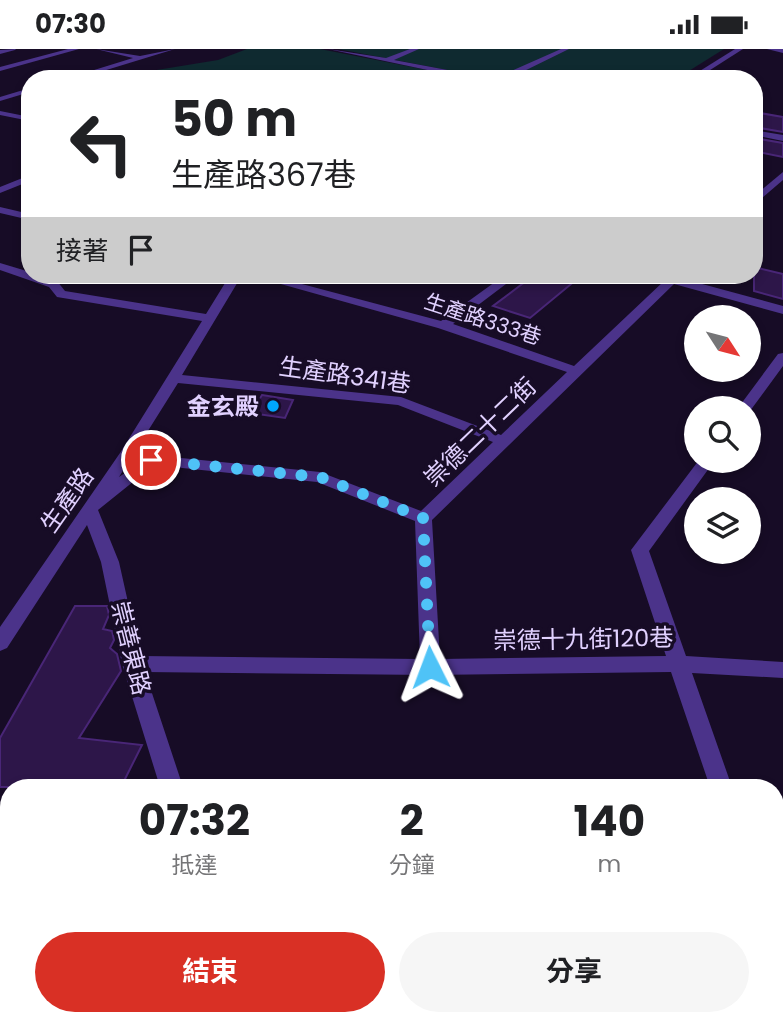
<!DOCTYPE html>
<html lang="zh-TW">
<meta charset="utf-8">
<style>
:root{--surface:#fff;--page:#f6f6f6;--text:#202124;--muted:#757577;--accent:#d93025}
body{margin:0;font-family:Poppins,"Noto Sans TC",sans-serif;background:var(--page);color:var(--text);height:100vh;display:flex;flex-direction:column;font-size:26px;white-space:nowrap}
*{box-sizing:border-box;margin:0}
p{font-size:23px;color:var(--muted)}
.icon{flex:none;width:38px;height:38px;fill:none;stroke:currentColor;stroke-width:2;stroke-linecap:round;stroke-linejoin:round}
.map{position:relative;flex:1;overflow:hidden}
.details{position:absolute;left:0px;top:730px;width:784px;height:247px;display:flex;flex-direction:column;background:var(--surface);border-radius:28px 28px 0 0;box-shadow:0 4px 10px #0003}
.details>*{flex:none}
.hud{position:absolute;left:21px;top:21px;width:742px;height:214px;border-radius:28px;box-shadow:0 4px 10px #0003;background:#fff;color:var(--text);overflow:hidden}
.needle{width:46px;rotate:126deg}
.tools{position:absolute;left:684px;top:256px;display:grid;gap:14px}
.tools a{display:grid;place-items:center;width:77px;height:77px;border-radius:50%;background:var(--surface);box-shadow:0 4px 10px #0003;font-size:35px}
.pin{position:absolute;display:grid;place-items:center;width:60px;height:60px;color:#fff;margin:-30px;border:4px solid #fff;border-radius:50%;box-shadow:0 2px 7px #0007}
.me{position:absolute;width:77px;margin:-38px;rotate:357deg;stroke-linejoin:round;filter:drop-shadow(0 0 5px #0008)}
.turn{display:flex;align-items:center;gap:24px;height:147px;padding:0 35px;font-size:32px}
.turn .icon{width:91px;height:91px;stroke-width:2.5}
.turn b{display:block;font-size:49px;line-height:60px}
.then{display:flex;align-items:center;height:66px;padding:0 35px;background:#0003;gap:14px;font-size:26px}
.eta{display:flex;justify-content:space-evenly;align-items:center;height:119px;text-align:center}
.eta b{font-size:42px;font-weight:700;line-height:49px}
.primary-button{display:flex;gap:14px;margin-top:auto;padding:14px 35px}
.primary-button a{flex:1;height:80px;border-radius:42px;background:var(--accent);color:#fff;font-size:28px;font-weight:700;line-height:80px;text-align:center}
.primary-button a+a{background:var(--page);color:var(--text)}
.status{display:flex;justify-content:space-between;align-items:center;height:49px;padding:0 35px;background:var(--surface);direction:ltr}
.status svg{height:19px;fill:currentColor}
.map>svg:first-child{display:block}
.green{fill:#0f2a30}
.building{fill:#2d1649;stroke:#492677;stroke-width:2}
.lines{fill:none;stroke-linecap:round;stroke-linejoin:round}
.minor{fill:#4b338a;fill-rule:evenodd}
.route{stroke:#4fc3f7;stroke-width:12;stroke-dasharray:0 21.6}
.poi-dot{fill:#00a7fc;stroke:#170c26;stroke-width:2.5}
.labels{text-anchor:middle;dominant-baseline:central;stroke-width:7;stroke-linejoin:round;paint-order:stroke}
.far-street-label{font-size:21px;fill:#e1d1ff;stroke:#170c26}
.street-label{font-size:24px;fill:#e1d1ff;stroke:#170c26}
.poi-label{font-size:24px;font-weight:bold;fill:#e1d1ff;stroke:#170c26;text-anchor:end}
</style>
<div class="status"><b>07:30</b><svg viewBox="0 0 49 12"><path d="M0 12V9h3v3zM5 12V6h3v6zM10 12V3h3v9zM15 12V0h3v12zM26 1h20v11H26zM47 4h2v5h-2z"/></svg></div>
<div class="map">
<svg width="783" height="976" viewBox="0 0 783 976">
<rect width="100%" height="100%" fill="#170c26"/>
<g class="green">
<path d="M247,0H320L463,28L117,30L132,25L218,11Z"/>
<path d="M338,0H724L676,30H494Z"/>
</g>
<g class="building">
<path d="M754,63L783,68V83L754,78Z"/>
<path d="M754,89L783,94V108L754,102Z"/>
<path d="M754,218L783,225V250L754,242Z"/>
<path d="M534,226H582L530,269L493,257Z"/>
<path d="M262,346L293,351L285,369L251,364Z"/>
<path d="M75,557H107L109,566L103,580L112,582L114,591L110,599L117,605L121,622L79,689L142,696L121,738H0V689Z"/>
</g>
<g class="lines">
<g class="minor">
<path d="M16,0L15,1L0,5V1Z"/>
<path d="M68,0H79L0,22V18Z"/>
<path d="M96,0L140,7L175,0L77,30H65L133,9Z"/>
<path d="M328,0L386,9L410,0H419L394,11L485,28L509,23L561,0H569L514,27L499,30H470Z"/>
<path d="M735,0H743L696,30H687Z"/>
<path d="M767,0H783V4Z"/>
<path d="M30,39V43L0,52V48Z"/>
<path d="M0,62L30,68V72L0,66Z"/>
<path d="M754,81L783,86V92L754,86Z"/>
<path d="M783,123V131L754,156V147Z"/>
<path d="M30,126V132L0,144V138Z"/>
<path d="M0,158L30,165V171L0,164Z"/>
<path d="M0,214L30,223V226L57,232L65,242L206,265L230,226H242L182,326L401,348L501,386L567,323L438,279L249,226H268L441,272L495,233L475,226H518L453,275L574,317L664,232L649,226H683L680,229L783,257V265L674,235L432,471L440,610L666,607L631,501L699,411H715L649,502L686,607L783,613V629L692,624L732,738H710L671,623L430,626L145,623L183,738H160L122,615L101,513L87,476L7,599L0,602V578L120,404L202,272L57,248L49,238L0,221ZM178,334L398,356L493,393L421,462L320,423L151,406L119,428ZM154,416L317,433L415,472L420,610L140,607L119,513L98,461Z"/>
<path d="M783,304V317L750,362L749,359H738L778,305Z"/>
<rect x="775" y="827" width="8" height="26"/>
<rect x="0" y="844" width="9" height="26"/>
<path d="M75,968H103L100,976H72Z"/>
<path d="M214,968H242L244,976H216Z"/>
<path d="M630,968H658L659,976H631Z"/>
</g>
</g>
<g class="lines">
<path class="route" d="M151,411L320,428L423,469L430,618"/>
</g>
<circle class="poi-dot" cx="273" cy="357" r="7"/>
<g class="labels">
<g class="far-street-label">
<text transform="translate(483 270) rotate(18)">生產路333巷</text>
</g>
<g class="street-label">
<text transform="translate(345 326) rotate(8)">生產路341巷</text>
<text transform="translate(480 383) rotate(-44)">崇德二十二街</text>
<text transform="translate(67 451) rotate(-55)">生產路</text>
<text transform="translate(583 590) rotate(-1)">崇德十九街120巷</text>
<text transform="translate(131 599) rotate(76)">崇善東路</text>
</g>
<g class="poi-label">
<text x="259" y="357">金玄殿</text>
</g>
</g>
</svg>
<div class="tools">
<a><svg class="needle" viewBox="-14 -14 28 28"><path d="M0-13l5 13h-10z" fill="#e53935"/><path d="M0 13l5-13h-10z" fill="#757577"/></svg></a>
<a><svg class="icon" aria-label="search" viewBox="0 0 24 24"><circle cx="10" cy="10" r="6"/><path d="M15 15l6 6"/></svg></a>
<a><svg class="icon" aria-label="layers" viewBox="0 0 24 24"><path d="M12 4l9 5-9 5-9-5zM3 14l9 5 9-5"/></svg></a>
</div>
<div class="pin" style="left:151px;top:411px;background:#d93025"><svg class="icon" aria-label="arrive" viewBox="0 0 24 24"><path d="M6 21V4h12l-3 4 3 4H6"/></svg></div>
<svg class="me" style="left:430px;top:618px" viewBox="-20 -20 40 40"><path d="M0-17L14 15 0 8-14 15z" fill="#4fc3f7" stroke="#fff" stroke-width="4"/></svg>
<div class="hud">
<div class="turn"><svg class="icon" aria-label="left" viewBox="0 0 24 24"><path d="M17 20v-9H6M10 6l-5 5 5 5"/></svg><div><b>50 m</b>生產路367巷</div></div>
<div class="then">接著<svg class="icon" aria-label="arrive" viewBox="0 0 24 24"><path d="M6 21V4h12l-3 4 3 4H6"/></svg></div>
</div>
<section class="details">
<div class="eta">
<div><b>07:32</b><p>抵達</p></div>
<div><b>2</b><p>分鐘</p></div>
<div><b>140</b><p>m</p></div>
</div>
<div class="primary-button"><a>結束</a><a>分享</a></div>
</section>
</div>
